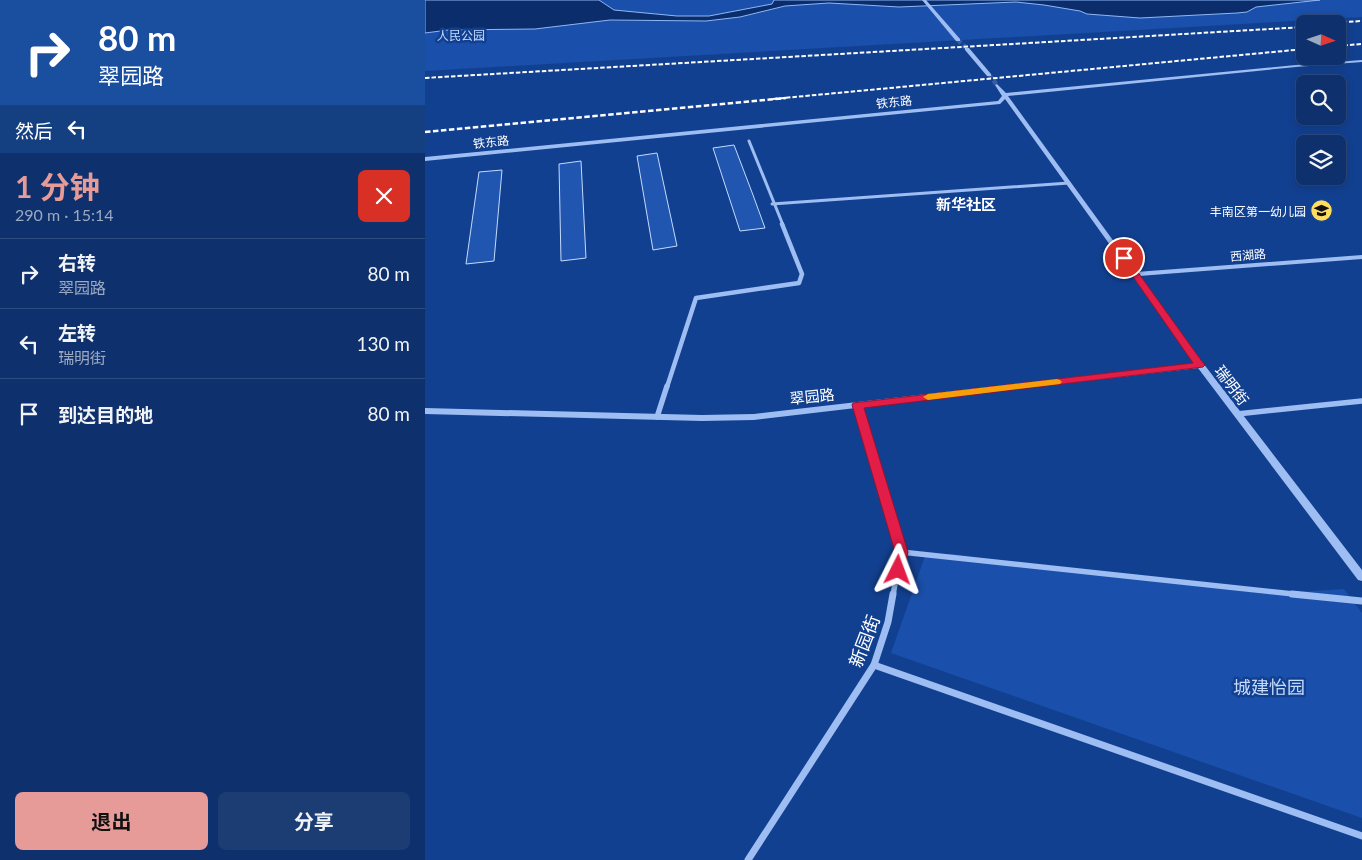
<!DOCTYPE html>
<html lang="zh">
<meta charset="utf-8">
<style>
:root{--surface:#0e306c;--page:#1c3c74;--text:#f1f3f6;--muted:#9ba9c2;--line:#2e4b7f;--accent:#e69b98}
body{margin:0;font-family:Lato,"Noto Sans SC",sans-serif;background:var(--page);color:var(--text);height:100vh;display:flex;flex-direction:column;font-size:19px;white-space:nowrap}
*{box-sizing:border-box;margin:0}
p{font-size:16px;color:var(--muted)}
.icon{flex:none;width:28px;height:28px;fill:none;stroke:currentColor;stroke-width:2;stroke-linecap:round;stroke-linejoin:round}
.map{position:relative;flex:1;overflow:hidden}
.details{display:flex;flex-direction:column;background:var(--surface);width:425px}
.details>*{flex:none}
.banner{background:#1a4fa0;color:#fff;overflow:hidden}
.needle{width:32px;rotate:93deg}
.tools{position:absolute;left:871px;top:15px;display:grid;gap:10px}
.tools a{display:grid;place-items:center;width:50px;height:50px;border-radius:8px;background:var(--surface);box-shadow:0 2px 8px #0003,0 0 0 1px var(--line);font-size:25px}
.pin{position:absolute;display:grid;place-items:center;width:42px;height:42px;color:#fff;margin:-21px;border:2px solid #fff;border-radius:50%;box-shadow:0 1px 5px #0007}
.me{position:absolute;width:55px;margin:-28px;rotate:3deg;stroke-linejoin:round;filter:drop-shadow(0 0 4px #0008)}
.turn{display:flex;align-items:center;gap:18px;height:105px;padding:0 15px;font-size:22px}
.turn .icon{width:65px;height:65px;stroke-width:2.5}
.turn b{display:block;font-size:35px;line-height:42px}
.then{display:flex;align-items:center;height:48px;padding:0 15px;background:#0003;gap:10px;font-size:19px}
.round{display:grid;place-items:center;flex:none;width:52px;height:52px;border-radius:8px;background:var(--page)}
.headline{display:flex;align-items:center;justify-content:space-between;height:85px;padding:0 15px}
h1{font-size:30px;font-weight:700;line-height:38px;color:var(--accent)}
.cta{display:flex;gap:10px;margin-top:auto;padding:10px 15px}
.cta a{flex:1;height:58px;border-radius:8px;background:var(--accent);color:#111;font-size:20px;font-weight:700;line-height:58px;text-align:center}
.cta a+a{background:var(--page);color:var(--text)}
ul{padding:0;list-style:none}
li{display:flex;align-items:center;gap:15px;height:70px;padding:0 15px;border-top:1px solid var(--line)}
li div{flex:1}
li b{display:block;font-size:19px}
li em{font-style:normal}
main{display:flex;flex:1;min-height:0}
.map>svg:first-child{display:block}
.green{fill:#1a50ab}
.water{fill:#0b2d6c;stroke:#8fb7f5}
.building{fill:#2055b0;stroke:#c5dafd}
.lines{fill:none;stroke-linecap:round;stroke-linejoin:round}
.tertiary-tunnel{stroke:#365da1;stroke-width:4.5;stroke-dasharray:4.5 2.5;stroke-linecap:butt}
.minor-far3{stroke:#9ebdf2;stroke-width:3}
.minor-far2{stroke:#9ebdf2;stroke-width:4.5}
.minor-far1{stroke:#9ebdf2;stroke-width:5.5}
.minor{stroke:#9ebdf2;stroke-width:7}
.tertiary{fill:#9ebdf2;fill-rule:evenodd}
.rail-far1{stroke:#fff;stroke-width:2;stroke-dasharray:4.5 2;stroke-linecap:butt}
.rail{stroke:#fff;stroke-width:2.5;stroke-dasharray:5.5 2.5;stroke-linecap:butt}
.route{fill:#e11d48;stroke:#92132f}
.slow{fill:#f59e0b}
.labels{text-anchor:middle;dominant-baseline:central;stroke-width:5;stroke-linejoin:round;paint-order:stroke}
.far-park-label{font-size:12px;fill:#c5dafd;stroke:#124090}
.far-street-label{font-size:12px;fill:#fff;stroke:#124090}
.far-poi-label{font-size:12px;fill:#fff;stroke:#124090;text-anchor:end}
.far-quarter-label{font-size:15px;font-weight:bold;fill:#fff;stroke:#124090}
.street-label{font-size:15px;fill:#fff;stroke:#124090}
.near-street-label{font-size:18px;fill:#fff;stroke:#124090}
.near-park-label{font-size:18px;fill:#c5dafd;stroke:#124090}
</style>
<main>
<section class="details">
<div class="banner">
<div class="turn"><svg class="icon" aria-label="right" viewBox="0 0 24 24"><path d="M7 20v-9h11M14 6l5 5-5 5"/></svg><div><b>80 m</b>翠园路</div></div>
<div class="then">然后<svg class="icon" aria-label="left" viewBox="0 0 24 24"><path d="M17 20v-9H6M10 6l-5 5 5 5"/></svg></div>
</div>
<div class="headline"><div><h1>1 分钟</h1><p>290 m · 15:14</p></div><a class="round" style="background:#d93025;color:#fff"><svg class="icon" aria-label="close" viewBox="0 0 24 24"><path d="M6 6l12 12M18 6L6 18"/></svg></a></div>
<ul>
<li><svg class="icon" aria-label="right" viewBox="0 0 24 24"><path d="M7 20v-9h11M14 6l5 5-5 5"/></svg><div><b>右转</b><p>翠园路</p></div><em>80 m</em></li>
<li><svg class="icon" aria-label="left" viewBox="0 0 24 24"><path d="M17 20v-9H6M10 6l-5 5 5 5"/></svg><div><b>左转</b><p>瑞明街</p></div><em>130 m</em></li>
<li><svg class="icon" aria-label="arrive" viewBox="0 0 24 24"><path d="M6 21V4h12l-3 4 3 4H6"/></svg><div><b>到达目的地</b></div><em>80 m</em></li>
</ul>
<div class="cta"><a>退出</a><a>分享</a></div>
</section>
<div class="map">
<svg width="937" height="860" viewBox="0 0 937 860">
<rect width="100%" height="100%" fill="#124090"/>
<g class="green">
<path d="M0,0H937V17L0,71Z"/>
<path d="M528,554L840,594L919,589L937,613V818L466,653L500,556Z"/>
</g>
<path class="water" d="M0,0H174L189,10L252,16H284L347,4L349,0H895L831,7L822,12L812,13L715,18L662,14L655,11L619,5L591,2L474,7L404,3L360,6L315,17L281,21L185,20L110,29L23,30L0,33Z"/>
<g class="building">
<path d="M309,145L328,195L340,228L315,231L288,148Z"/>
<path d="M232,153L252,246L228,250L212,156Z"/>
<path d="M156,161L161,258L136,261L134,164Z"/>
<path d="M77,170L69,261L41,264L54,172Z"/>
</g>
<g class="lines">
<g class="tertiary-tunnel">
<path d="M533,40L542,49"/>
<path d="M564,75L572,85"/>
</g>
<g class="minor-far3">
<path d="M324,141L358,225"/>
<path d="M347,204L644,183"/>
</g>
<path class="minor-far2" d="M242,387L271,298L374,283L377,274L357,224"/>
<g class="minor-far1">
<path d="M432,405L476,552L468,595"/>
<path d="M812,414L937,401"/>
<path d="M232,417L242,386"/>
<path d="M476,552L878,595"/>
</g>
<g class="minor">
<path d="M867,594L937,601"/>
<path d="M449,665L937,836"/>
<path d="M323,860L449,665L463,622L468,594"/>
</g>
<g class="tertiary">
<path d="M497,0H501L535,39V41H531Z"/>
<path d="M540,48H544L566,74V76H562L540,50Z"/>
<path d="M937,60V62L871,67L583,96L711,272L937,255V259L714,276L778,363L937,570V581L933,580L773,368L329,420L277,421L0,414V408L277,415L329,414L770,363L580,99L575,104L0,161V157L573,101L577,96L570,85L572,84L581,93L871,65Z"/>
</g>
<g class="rail-far1">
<path d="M885,24L937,21"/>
<path d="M912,46L937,44"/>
<path d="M0,78L880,27"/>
<path d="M348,99L880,49"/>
</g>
<path class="rail" d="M0,132L361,98"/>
</g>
<path class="route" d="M699,256L702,257L778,363L780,365L778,367L439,408L483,552L478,573H469L467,570L470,552L427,405L428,403L768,363L695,258Z"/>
<path class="slow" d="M632,379L635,380L637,382L635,384L503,400L498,397L503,394Z"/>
<defs>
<symbol id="school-disc" viewBox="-11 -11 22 22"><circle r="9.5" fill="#ffdd5e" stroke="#124090"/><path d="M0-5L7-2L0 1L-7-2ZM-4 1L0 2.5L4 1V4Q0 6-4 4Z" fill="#111"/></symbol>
</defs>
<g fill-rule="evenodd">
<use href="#school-disc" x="884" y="198" width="25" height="25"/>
</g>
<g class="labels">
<g class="far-park-label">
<text x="36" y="35">人民公园</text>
</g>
<g class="far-street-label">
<text transform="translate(469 102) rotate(-6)">铁东路</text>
<text transform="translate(66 142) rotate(-6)">铁东路</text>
<text transform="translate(823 255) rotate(-5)">西湖路</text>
</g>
<g class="far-poi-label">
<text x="881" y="211">丰南区第一幼儿园</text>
</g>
<g class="far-quarter-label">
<text x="541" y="204">新华社区</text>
</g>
<g class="street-label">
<text transform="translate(807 385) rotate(53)">瑞明街</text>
<text transform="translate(387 396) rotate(-6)">翠园路</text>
</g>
<g class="near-street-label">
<text transform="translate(439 641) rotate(-69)">新园街</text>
</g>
<g class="near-park-label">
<text x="844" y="687">城建怡园</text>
</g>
</g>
</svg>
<div class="tools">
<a><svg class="needle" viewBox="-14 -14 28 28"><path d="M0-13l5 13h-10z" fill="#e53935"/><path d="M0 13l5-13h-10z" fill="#9ba9c2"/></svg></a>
<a><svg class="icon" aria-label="search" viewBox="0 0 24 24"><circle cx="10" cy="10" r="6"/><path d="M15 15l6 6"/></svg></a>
<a><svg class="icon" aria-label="layers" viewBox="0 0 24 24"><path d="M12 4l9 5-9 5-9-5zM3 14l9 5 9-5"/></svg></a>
</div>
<div class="pin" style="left:699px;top:258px;background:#d93025"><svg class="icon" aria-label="arrive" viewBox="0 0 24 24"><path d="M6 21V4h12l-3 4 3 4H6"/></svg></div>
<svg class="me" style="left:473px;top:570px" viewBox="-20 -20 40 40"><path d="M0-17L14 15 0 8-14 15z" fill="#e11d48" stroke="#fff" stroke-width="4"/></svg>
</div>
</main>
